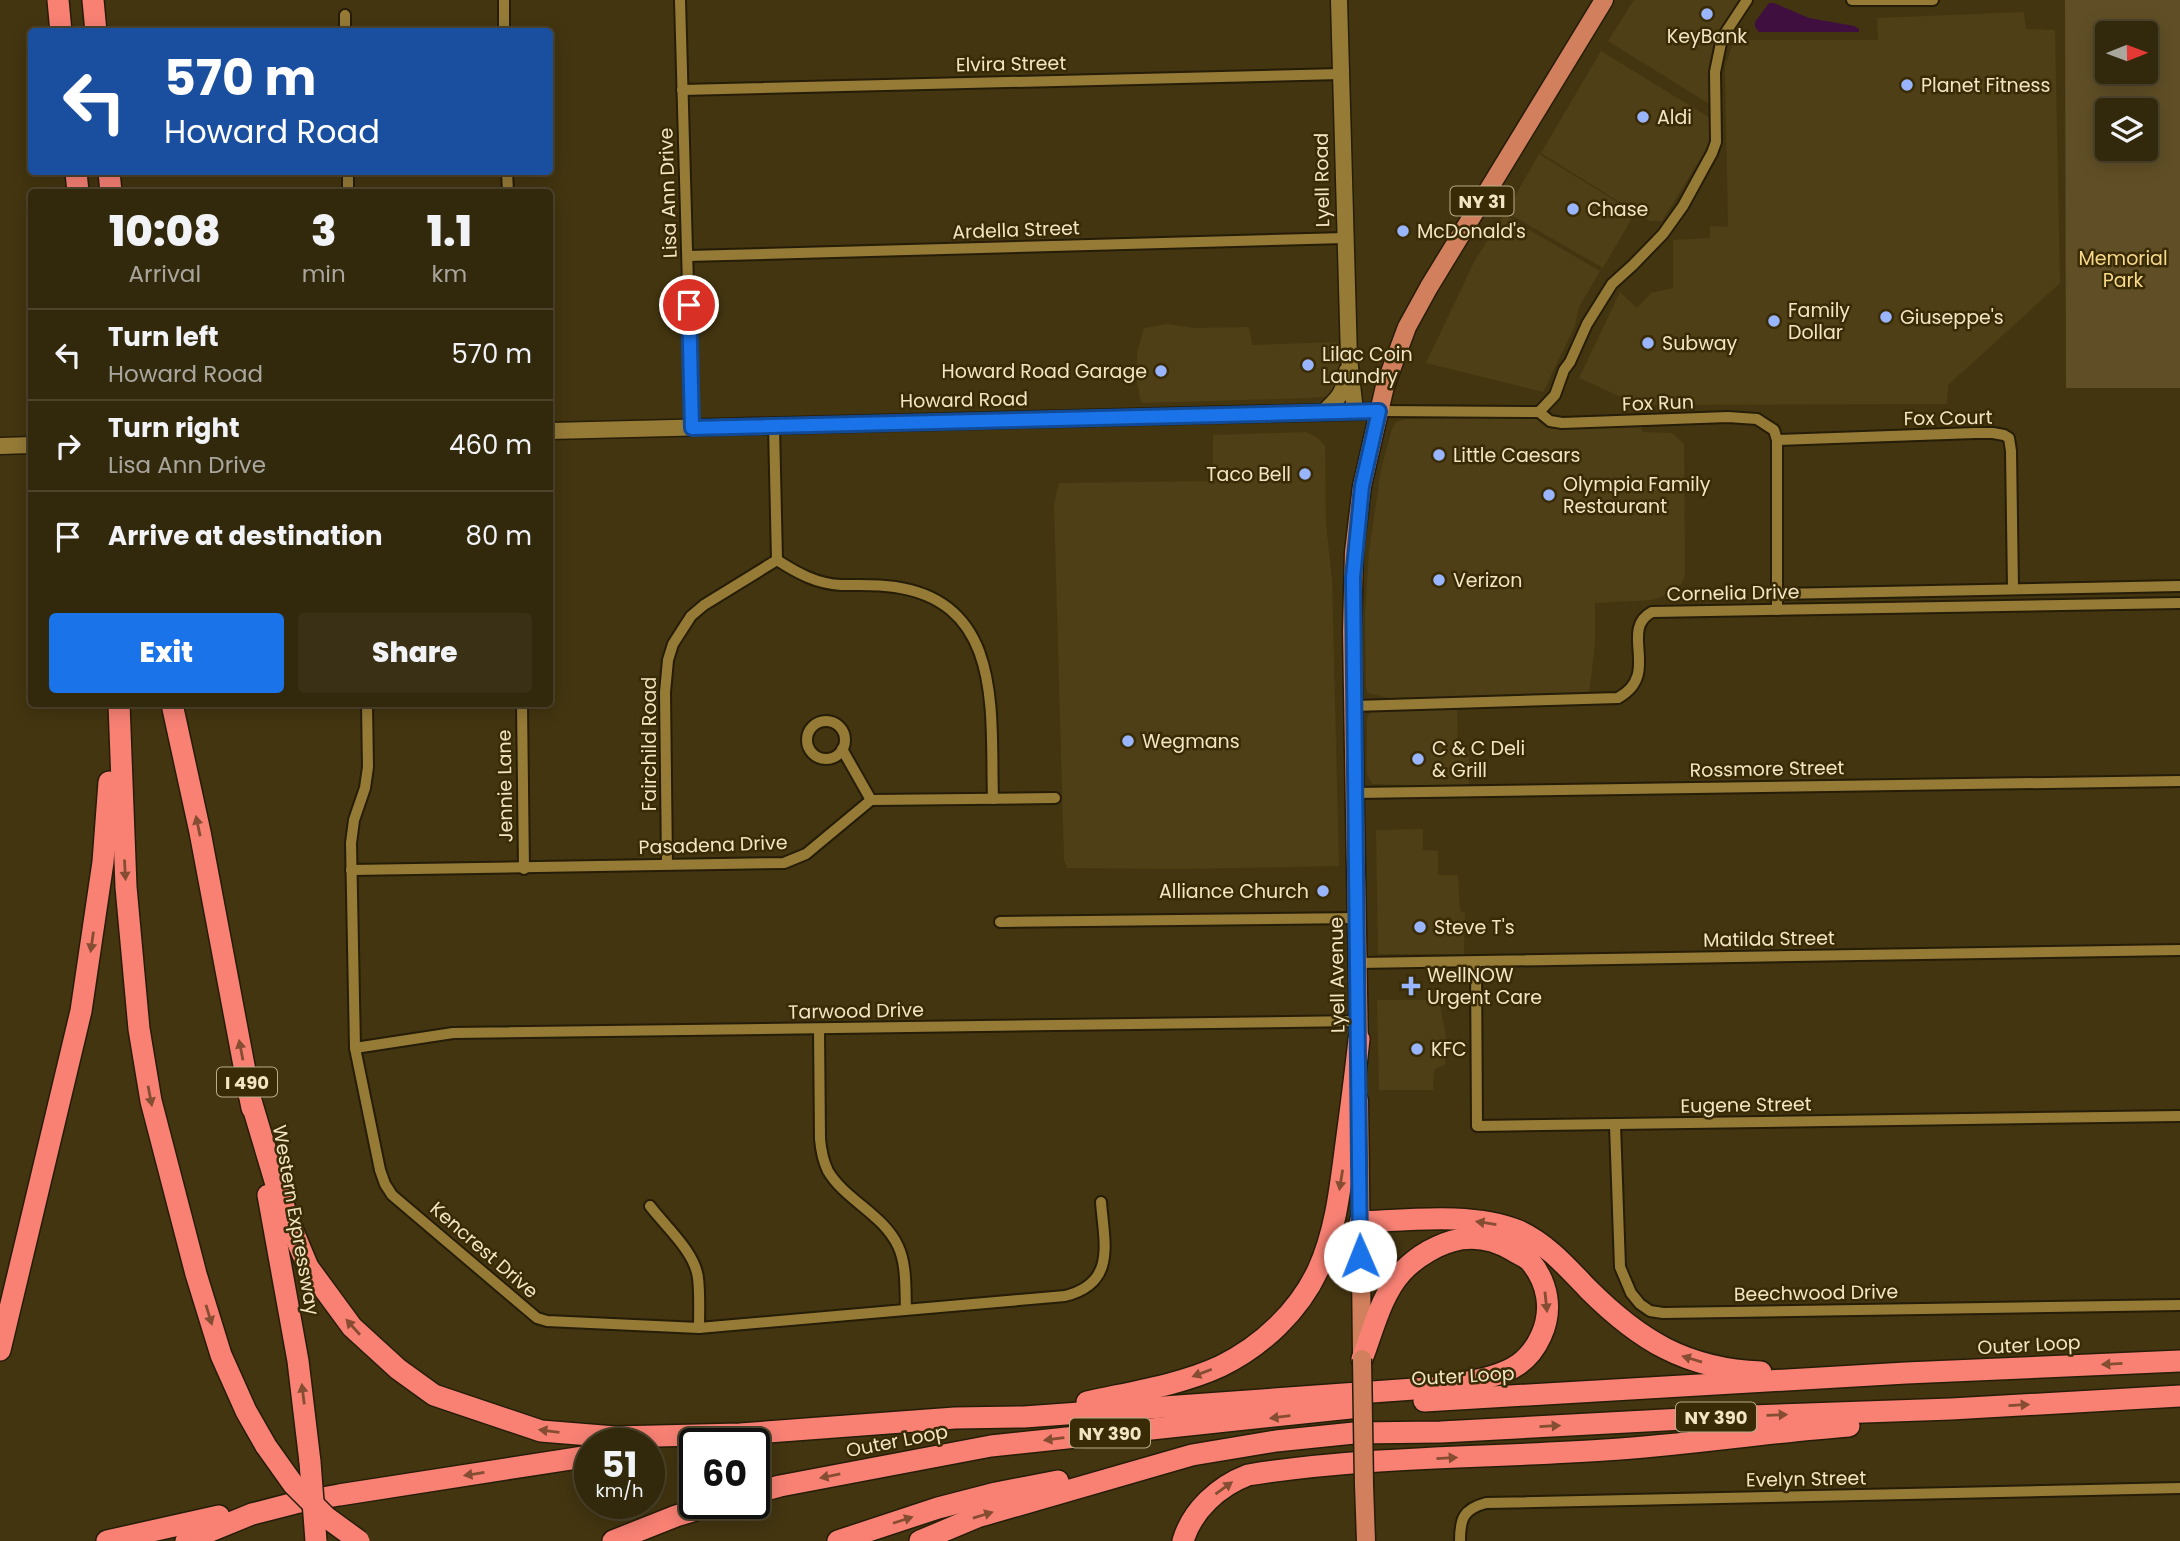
<!DOCTYPE html>
<style>
:root{--surface:#32280c;--page:#3a3015;--text:#f1f3f6;--muted:#a8a69d;--line:#4d442d;--accent:#1a73e8}
body{margin:0;font-family:Poppins,sans-serif;background:var(--page);color:var(--text);height:100vh;display:flex;flex-direction:column;font-size:26px;white-space:nowrap}
*{box-sizing:border-box;margin:0}
p{font-size:23px;color:var(--muted)}
.icon{flex:none;width:38px;height:38px;fill:none;stroke:currentColor;stroke-width:2;stroke-linecap:round;stroke-linejoin:round}
.map{position:relative;flex:1;overflow:hidden}
.panel{position:absolute;left:28px;top:189px;width:525px;height:518px;display:flex;flex-direction:column;background:var(--surface);border-radius:7px;box-shadow:0 4px 18px #0003,0 0 0 2px var(--line)}
.panel>*{flex:none}
.hud{position:absolute;left:28px;top:28px;width:525px;height:147px;border-radius:7px;box-shadow:0 4px 18px #0003,0 0 0 2px var(--line);background:#1a4fa0;color:#fff;overflow:hidden}
.needle{width:46px;rotate:89deg}
.fabs{position:absolute;left:2095px;top:21px;display:grid;gap:14px}
.fabs a{display:grid;place-items:center;width:63px;height:63px;border-radius:7px;background:var(--surface);box-shadow:0 4px 18px #0003,0 0 0 2px var(--line);font-size:35px}
.speed{position:absolute;left:574px;top:1428px;display:flex;gap:14px;font-size:35px;font-weight:700;text-align:center}
.speed>*{display:grid;place-content:center;width:91px;height:91px;border-radius:50%;background:var(--surface);box-shadow:0 4px 18px #0003,0 0 0 2px var(--line);line-height:1}
.speed small{font-size:18px;font-weight:400}
.speed .limit{border:4px solid #111;border-radius:10px;background:#fff;color:#111}
.pin{position:absolute;display:grid;place-items:center;width:60px;height:60px;color:#fff;margin:-30px;border:4px solid #fff;border-radius:50%;box-shadow:0 2px 7px #0007}
.me{position:absolute;width:77px;margin:-38px;rotate:359deg;stroke-linejoin:round;filter:drop-shadow(0 0 5px #0008)}
.turn{display:flex;align-items:center;gap:24px;height:147px;padding:0 21px;font-size:32px}
.turn .icon{width:91px;height:91px;stroke-width:2.5}
.turn b{display:block;font-size:49px;line-height:60px}
.eta{display:flex;justify-content:space-evenly;align-items:center;height:119px;text-align:center}
.eta b{font-size:42px;font-weight:800;line-height:49px}
.button{display:flex;gap:14px;margin-top:auto;padding:14px 21px}
.button a{flex:1;height:80px;border-radius:7px;background:var(--accent);color:#fff;font-size:28px;font-weight:800;line-height:80px;text-align:center}
.button a+a{background:var(--page);color:var(--text)}
ul{padding:0;list-style:none}
li{display:flex;align-items:center;gap:21px;height:91px;padding:0 21px;border-top:2px solid var(--line)}
li div{flex:1}
li b{display:block;font-size:26px}
li em{font-style:normal}
.map>svg:first-child{display:block}
.built{fill:#4f3f16}
.green{fill:#604f26;fill-rule:evenodd}
.water{fill:#3e0f3f}
.lines{fill:none;stroke-linecap:round;stroke-linejoin:round}
.street-casing{stroke:#261d08;stroke-width:14}
.secondary-casing{stroke:#261d08;stroke-width:19}
.primary-casing{stroke:#261d08;stroke-width:21}
.highway-casing{stroke:#261d08;stroke-width:24}
.street{stroke:#967b37;stroke-width:10}
.secondary{stroke:#967b37;stroke-width:16}
.primary{stroke:#d17f5c;stroke-width:18}
.highway{stroke:#f88174;stroke-width:21}
.primary-bridge-casing{stroke:#261d08;stroke-width:21;stroke-linecap:butt}
.highway-bridge-casing{stroke:#261d08;stroke-width:24;stroke-linecap:butt}
.primary-bridge{stroke:#d17f5c;stroke-width:18}
.highway-bridge{stroke:#f88174;stroke-width:21}
.oneway{fill:#854d31}
.route-casing{stroke:#114b97;stroke-width:18}
.route{stroke:#1a73e8;stroke-width:12}
.poi-dot{fill:#99b5fd;stroke:#392b05;stroke-width:2.5}
.labels{text-anchor:middle;dominant-baseline:central;stroke-width:5;stroke-linejoin:round;paint-order:stroke}
.shield{fill:#392b05;stroke:#bbad8a;stroke-width:2}
.shield-label{font-size:18px;font-weight:bold;fill:#f3e5c3}
.poi-label{font-size:19px;fill:#f3e5c3;stroke:#392b05;text-anchor:start}
.street-label{font-size:19px;fill:#f3e5c3;stroke:#392b05}
.park-label{font-size:19px;fill:#f8d88b;stroke:#392b05}
</style>
<div class="map">
<svg width="2180" height="1541" viewBox="0 0 2180 1541">
<rect width="100%" height="100%" fill="#433510"/>
<g class="built">
<path d="M1634,0H1740L1714,42L1709,70L1711,105L1608,41Z"/>
<path d="M2024,12L2026,29L2055,30L2060,283L1948,385L1947,404L1639,405L1579,378L1620,292L1637,308L1651,293L1673,288V240L1710,238V226L1728,227L1725,67L1734,40H1878L1877,18Z"/>
<path d="M1601,51L1710,118V143L1662,221H1650L1541,153Z"/>
<path d="M1539,154L1635,213L1603,268L1506,212Z"/>
<path d="M1504,215L1600,271L1579,307L1575,326L1543,392L1426,363L1475,260Z"/>
<path d="M1167,324L1194,328L1249,327L1252,345L1338,342L1339,384L1331,396L1311,398L1141,403L1137,381V352L1144,328Z"/>
<path d="M1640,416L1642,432L1672,433L1684,444L1685,576L1682,583L1672,593L1652,600L1595,603V644L1589,695L1392,699L1368,693L1366,688L1365,615L1369,551L1381,469L1392,429L1396,422L1405,419Z"/>
<path d="M1306,432L1318,438L1325,446L1326,524L1332,580L1339,866L1182,869L1067,868L1064,860L1054,504L1059,483L1213,481V435Z"/>
<path d="M1457,708L1458,751H1469V787L1372,784L1367,774V718L1370,712Z"/>
<path d="M1423,829V850L1438,851V875H1458L1460,911L1465,913L1464,954H1378L1376,830Z"/>
<path d="M1377,1000H1439L1446,1036L1445,1064L1434,1070L1433,1090H1379Z"/>
</g>
<path class="green" d="M2065,0H2180V388H2066ZM2107,33H2146V72H2107ZM2107,110H2146V149H2107Z"/>
<path class="water" d="M1769,3H1774L1809,18L1854,26L1859,29V32H1759L1755,27V22Z"/>
<g class="lines">
<defs>
<g id="street">
<path d="M504,0V32"/>
<path d="M680,0L692,428"/>
<path d="M1852,0H1933"/>
<path d="M345,15V32"/>
<path d="M682,90L1341,74"/>
<path d="M348,172V192"/>
<path d="M507,172L508,192"/>
<path d="M688,256L1345,238"/>
<path d="M1379,411L1539,412L1550,421L1562,423L1728,417L1757,419L1774,430L1777,440V610"/>
<path d="M1539,412L1555,395L1564,370L1570,362L1587,324L1612,284L1633,265L1663,234L1683,206L1712,153L1716,142L1715,72L1722,38L1747,0"/>
<path d="M1777,440L1975,433H1993L2004,435L2009,438L2011,451L2013,589"/>
<path d="M777,560C797,573 817,584 841,585C859,585 877,584 895,587C1005,603 990,715 993,799"/>
<path d="M1777,594L2180,586"/>
<path d="M367,704L368,767L365,788L354,820L351,843L355,1048L380,1170L385,1184L392,1195L537,1318L547,1321L699,1328L1065,1296C1117,1283 1104,1243 1101,1202"/>
<path d="M522,704L524,869"/>
<path d="M1354,706L1618,698C1662,674 1618,630 1652,612L2180,603"/>
<circle cx="826" cy="740" r="19"/>
<path d="M842,749L871,800"/>
<path d="M1355,793L2180,781"/>
<path d="M667,864L665,692L668,660L673,644L691,616L704,605L777,560L774,426"/>
<path d="M351,870L784,863L806,854L871,800L1055,798"/>
<path d="M1000,922L1357,918"/>
<path d="M1476,962L1477,1126L2180,1116"/>
<path d="M1358,963L2180,950"/>
<path d="M819,1029L820,1139C821,1150 823,1161 828,1171C845,1200 883,1214 898,1246C907,1265 905,1289 906,1309"/>
<path d="M355,1048L453,1033L1359,1021"/>
<path d="M1615,1125L1620,1267L1631,1293L1640,1304L1650,1311L1663,1313L2180,1305"/>
<path d="M650,1206C666,1227 695,1252 698,1278C700,1295 699,1312 699,1328"/>
<path d="M1460,1541C1460,1519 1463,1509 1486,1503L2180,1488"/>
</g>
<g id="secondary">
<path d="M1339,0L1349,358L1355,411"/>
<path d="M1324,412C1340,397 1344,392 1347,371"/>
<path d="M550,431L1379,411"/>
<path d="M0,446L32,445"/>
</g>
<g id="primary">
<path d="M1359,1051L1352,631L1354,552L1362,486L1385,386L1407,327L1429,287L1604,0"/>
<path d="M1359,1100L1362,1352"/>
<path d="M1364,1485L1366,1541"/>
</g>
<g id="highway">
<path d="M58,0L61,32"/>
<path d="M93,0L96,32"/>
<path d="M76,172L78,192"/>
<path d="M109,172L111,192"/>
<path d="M119,704L126,887L139,1029L151,1101L196,1274L221,1355L246,1411L266,1446"/>
<path d="M172,704L200,832L252,1108"/>
<path d="M249,1094L275,1181L290,1224L308,1267L352,1327L398,1369L434,1395L541,1431L615,1437L740,1434L955,1418L1024,1417L1442,1387C1467,1381 1498,1379 1519,1364C1529,1357 1536,1347 1541,1336C1553,1310 1548,1283 1530,1261C1525,1256 1518,1254 1512,1250C1497,1241 1480,1236 1461,1239C1439,1243 1417,1256 1402,1272C1381,1295 1373,1331 1362,1359"/>
<path d="M268,1195L298,1361L310,1462"/>
<path d="M1360,1222C1408,1220 1474,1212 1519,1231C1547,1244 1567,1267 1588,1289C1639,1340 1686,1369 1761,1372"/>
<path d="M0,1350L81,1011L103,862L109,782"/>
<path d="M1424,1401L1906,1373L2180,1361"/>
<path d="M1087,1402C1132,1392 1180,1385 1221,1366C1262,1346 1299,1311 1318,1270C1335,1233 1340,1190 1345,1151C1350,1114 1355,1077 1359,1039"/>
<path d="M754,1493L780,1486L991,1446L1360,1407"/>
<path d="M107,1541L219,1516"/>
<path d="M186,1541L252,1514L295,1503L339,1495L590,1456"/>
<path d="M613,1541L676,1516L719,1503"/>
<path d="M838,1541L938,1508L996,1493L1058,1481"/>
<path d="M920,1541L977,1517L1192,1455L1276,1441L1354,1433L1441,1432L1721,1417L1951,1409L2180,1396"/>
<path d="M1183,1541C1192,1510 1219,1486 1248,1475C1366,1456 1487,1458 1605,1450C1687,1445 1768,1432 1849,1426"/>
</g>
</defs>
<use href="#street" class="street-casing"/>
<use href="#secondary" class="secondary-casing"/>
<use href="#primary" class="primary-casing"/>
<use href="#highway" class="highway-casing"/>
<use href="#street" class="street"/>
<use href="#secondary" class="secondary"/>
<use href="#primary" class="primary"/>
<use href="#highway" class="highway"/>
<defs>
<path id="primary-bridge" d="M1362,1359L1364,1485"/>
<g id="highway-bridge">
<path d="M266,1446L293,1484L326,1517L359,1541"/>
<path d="M310,1462L316,1541"/>
</g>
</defs>
<use href="#primary-bridge" class="primary-bridge-casing"/>
<use href="#highway-bridge" class="highway-bridge-casing"/>
<use href="#primary-bridge" class="primary-bridge"/>
<use href="#highway-bridge" class="highway-bridge"/>
</g>
<defs><path id="oneway-solid" d="M-6-.8H1V-3.2L6.5 0L1 3.2V.8H-6Z" transform="scale(1.75)"/></defs>
<g class="oneway">
<use href="#oneway-solid" transform="translate(198 826) rotate(-102)"/>
<use href="#oneway-solid" transform="translate(125 870) rotate(87)"/>
<use href="#oneway-solid" transform="translate(92 942) rotate(98)"/>
<use href="#oneway-solid" transform="translate(241 1050) rotate(-101)"/>
<use href="#oneway-solid" transform="translate(150 1096) rotate(79)"/>
<use href="#oneway-solid" transform="translate(1341 1180) rotate(99)"/>
<use href="#oneway-solid" transform="translate(1486 1223) rotate(-171)"/>
<use href="#oneway-solid" transform="translate(1546 1302) rotate(84)"/>
<use href="#oneway-solid" transform="translate(209 1315) rotate(73)"/>
<use href="#oneway-solid" transform="translate(353 1327) rotate(-132)"/>
<use href="#oneway-solid" transform="translate(1692 1359) rotate(-163)"/>
<use href="#oneway-solid" transform="translate(2112 1364) rotate(177)"/>
<use href="#oneway-solid" transform="translate(1202 1373) rotate(159)"/>
<use href="#oneway-solid" transform="translate(303 1394) rotate(-97)"/>
<use href="#oneway-solid" transform="translate(2019 1405) rotate(-3)"/>
<use href="#oneway-solid" transform="translate(1777 1415) rotate(-2)"/>
<use href="#oneway-solid" transform="translate(1280 1417) rotate(173)"/>
<use href="#oneway-solid" transform="translate(1550 1426) rotate(-3)"/>
<use href="#oneway-solid" transform="translate(549 1431) rotate(-173)"/>
<use href="#oneway-solid" transform="translate(1054 1439) rotate(173)"/>
<use href="#oneway-solid" transform="translate(1447 1458) rotate(-3)"/>
<use href="#oneway-solid" transform="translate(474 1474) rotate(171)"/>
<use href="#oneway-solid" transform="translate(830 1476) rotate(169)"/>
<use href="#oneway-solid" transform="translate(1224 1488) rotate(-36)"/>
<use href="#oneway-solid" transform="translate(983 1515) rotate(-17)"/>
<use href="#oneway-solid" transform="translate(903 1520) rotate(-18)"/>
</g>
<g class="lines">
<defs>
<path id="route" d="M689,305L692,428L1379,411L1362,486L1353,578L1360,1256"/>
</defs>
<use href="#route" class="route-casing"/>
<use href="#route" class="route"/>
</g>
<g class="poi-dot">
<circle cx="1707" cy="14" r="7"/>
<circle cx="1907" cy="85" r="7"/>
<circle cx="1643" cy="117" r="7"/>
<circle cx="1573" cy="209" r="7"/>
<circle cx="1403" cy="231" r="7"/>
<circle cx="1886" cy="317" r="7"/>
<circle cx="1774" cy="321" r="7"/>
<circle cx="1648" cy="343" r="7"/>
<circle cx="1308" cy="365" r="7"/>
<circle cx="1161" cy="371" r="7"/>
<circle cx="1439" cy="455" r="7"/>
<circle cx="1305" cy="474" r="7"/>
<circle cx="1549" cy="495" r="7"/>
<circle cx="1439" cy="580" r="7"/>
<circle cx="1128" cy="741" r="7"/>
<circle cx="1418" cy="759" r="7"/>
<circle cx="1323" cy="891" r="7"/>
<circle cx="1420" cy="927" r="7"/>
<path d="M1407.5 975.5h7v7h7v7h-7v7h-7v-7h-7v-7h7z"/>
<circle cx="1417" cy="1049" r="7"/>
</g>
<g class="labels">
<g class="shield">
<rect x="1450.5" y="186.5" width="63" height="29" rx="5"/>
<rect x="217" y="1067.5" width="60" height="29" rx="5"/>
<rect x="1676" y="1402.5" width="80" height="29" rx="5"/>
<rect x="1070" y="1418.5" width="80" height="29" rx="5"/>
</g>
<g class="shield-label">
<text x="1482" y="201">NY 31</text>
<text x="247" y="1082">I 490</text>
<text x="1716" y="1417">NY 390</text>
<text x="1110" y="1433">NY 390</text>
</g>
<g class="poi-label">
<text x="1707" y="36" text-anchor="middle">KeyBank</text>
<text x="1921" y="85">Planet Fitness</text>
<text x="1657" y="117">Aldi</text>
<text x="1587" y="209">Chase</text>
<text x="1417" y="231">McDonald's</text>
<text x="1788" y="310">Family<tspan x="1788" dy="22">Dollar</tspan></text>
<text x="1900" y="317">Giuseppe's</text>
<text x="1662" y="343">Subway</text>
<text x="1322" y="354">Lilac Coin<tspan x="1322" dy="22">Laundry</tspan></text>
<text x="1147" y="371" text-anchor="end">Howard Road Garage</text>
<text x="1453" y="455">Little Caesars</text>
<text x="1291" y="474" text-anchor="end">Taco Bell</text>
<text x="1563" y="484">Olympia Family<tspan x="1563" dy="22">Restaurant</tspan></text>
<text x="1453" y="580">Verizon</text>
<text x="1142" y="741">Wegmans</text>
<text x="1432" y="748">C &amp; C Deli<tspan x="1432" dy="22">&amp; Grill</tspan></text>
<text x="1309" y="891" text-anchor="end">Alliance Church</text>
<text x="1434" y="927">Steve T's</text>
<text x="1427" y="975">WellNOW<tspan x="1427" dy="22">Urgent Care</tspan></text>
<text x="1431" y="1049">KFC</text>
</g>
<g class="street-label">
<text transform="translate(1011 64) rotate(-1)">Elvira Street</text>
<text transform="translate(1322 180) rotate(-91)">Lyell Road</text>
<text transform="translate(668 193) rotate(-92)">Lisa Ann Drive</text>
<text transform="translate(1016 230) rotate(-2)">Ardella Street</text>
<text transform="translate(964 400) rotate(-1)">Howard Road</text>
<text transform="translate(1658 403) rotate(-2)">Fox Run</text>
<text transform="translate(1948 418) rotate(-1)">Fox Court</text>
<text transform="translate(1733 593) rotate(-1)">Cornelia Drive</text>
<text transform="translate(649 744) rotate(-90)">Fairchild Road</text>
<text transform="translate(1767 769) rotate(-1)">Rossmore Street</text>
<text transform="translate(505 786) rotate(-91)">Jennie Lane</text>
<text transform="translate(713 845) rotate(-2)">Pasadena Drive</text>
<text transform="translate(1769 939) rotate(-1)">Matilda Street</text>
<text transform="translate(1337 975) rotate(-91)">Lyell Avenue</text>
<text transform="translate(856 1011) rotate(-1)">Tarwood Drive</text>
<text transform="translate(1746 1105) rotate(-1)">Eugene Street</text>
<text transform="translate(296 1220) rotate(80)">Western Expressway</text>
<text transform="translate(484 1250) rotate(41)">Kencrest Drive</text>
<text transform="translate(1816 1293) rotate(-1)">Beechwood Drive</text>
<text transform="translate(2029 1345) rotate(-3)">Outer Loop</text>
<text transform="translate(1463 1376) rotate(-3)">Outer Loop</text>
<text transform="translate(897 1441) rotate(-11)">Outer Loop</text>
<text transform="translate(1806 1479) rotate(-1)">Evelyn Street</text>
</g>
<g class="park-label">
<text x="2123" y="258">Memorial<tspan x="2123" dy="22">Park</tspan></text>
</g>
</g>
</svg>
<div class="fabs">
<a><svg class="needle" viewBox="-14 -14 28 28"><path d="M0-13l5 13h-10z" fill="#e53935"/><path d="M0 13l5-13h-10z" fill="#a8a69d"/></svg></a>
<a><svg class="icon" aria-label="layers" viewBox="0 0 24 24"><path d="M12 4l9 5-9 5-9-5zM3 14l9 5 9-5"/></svg></a>
</div>
<div class="speed"><div>51<small>km/h</small></div><div class="limit">60</div></div>
<div class="pin" style="left:689px;top:305px;background:#d93025"><svg class="icon" aria-label="arrive" viewBox="0 0 24 24"><path d="M6 21V4h12l-3 4 3 4H6"/></svg></div>
<svg class="me" style="left:1360px;top:1256px" viewBox="-20 -20 40 40"><circle r="19" fill="#fff"/><path d="M0-13L10 11 0 6-10 11z" fill="#1a73e8"/></svg>
<div class="hud">
<div class="turn"><svg class="icon" aria-label="left" viewBox="0 0 24 24"><path d="M17 20v-9H6M10 6l-5 5 5 5"/></svg><div><b>570 m</b>Howard Road</div></div>
</div>
<section class="panel">
<div class="eta">
<div><b>10:08</b><p>Arrival</p></div>
<div><b>3</b><p>min</p></div>
<div><b>1.1</b><p>km</p></div>
</div>
<ul>
<li><svg class="icon" aria-label="left" viewBox="0 0 24 24"><path d="M17 20v-9H6M10 6l-5 5 5 5"/></svg><div><b>Turn left</b><p>Howard Road</p></div><em>570 m</em></li>
<li><svg class="icon" aria-label="right" viewBox="0 0 24 24"><path d="M7 20v-9h11M14 6l5 5-5 5"/></svg><div><b>Turn right</b><p>Lisa Ann Drive</p></div><em>460 m</em></li>
<li><svg class="icon" aria-label="arrive" viewBox="0 0 24 24"><path d="M6 21V4h12l-3 4 3 4H6"/></svg><div><b>Arrive at destination</b></div><em>80 m</em></li>
</ul>
<div class="button"><a>Exit</a><a>Share</a></div>
</section>
</div>
